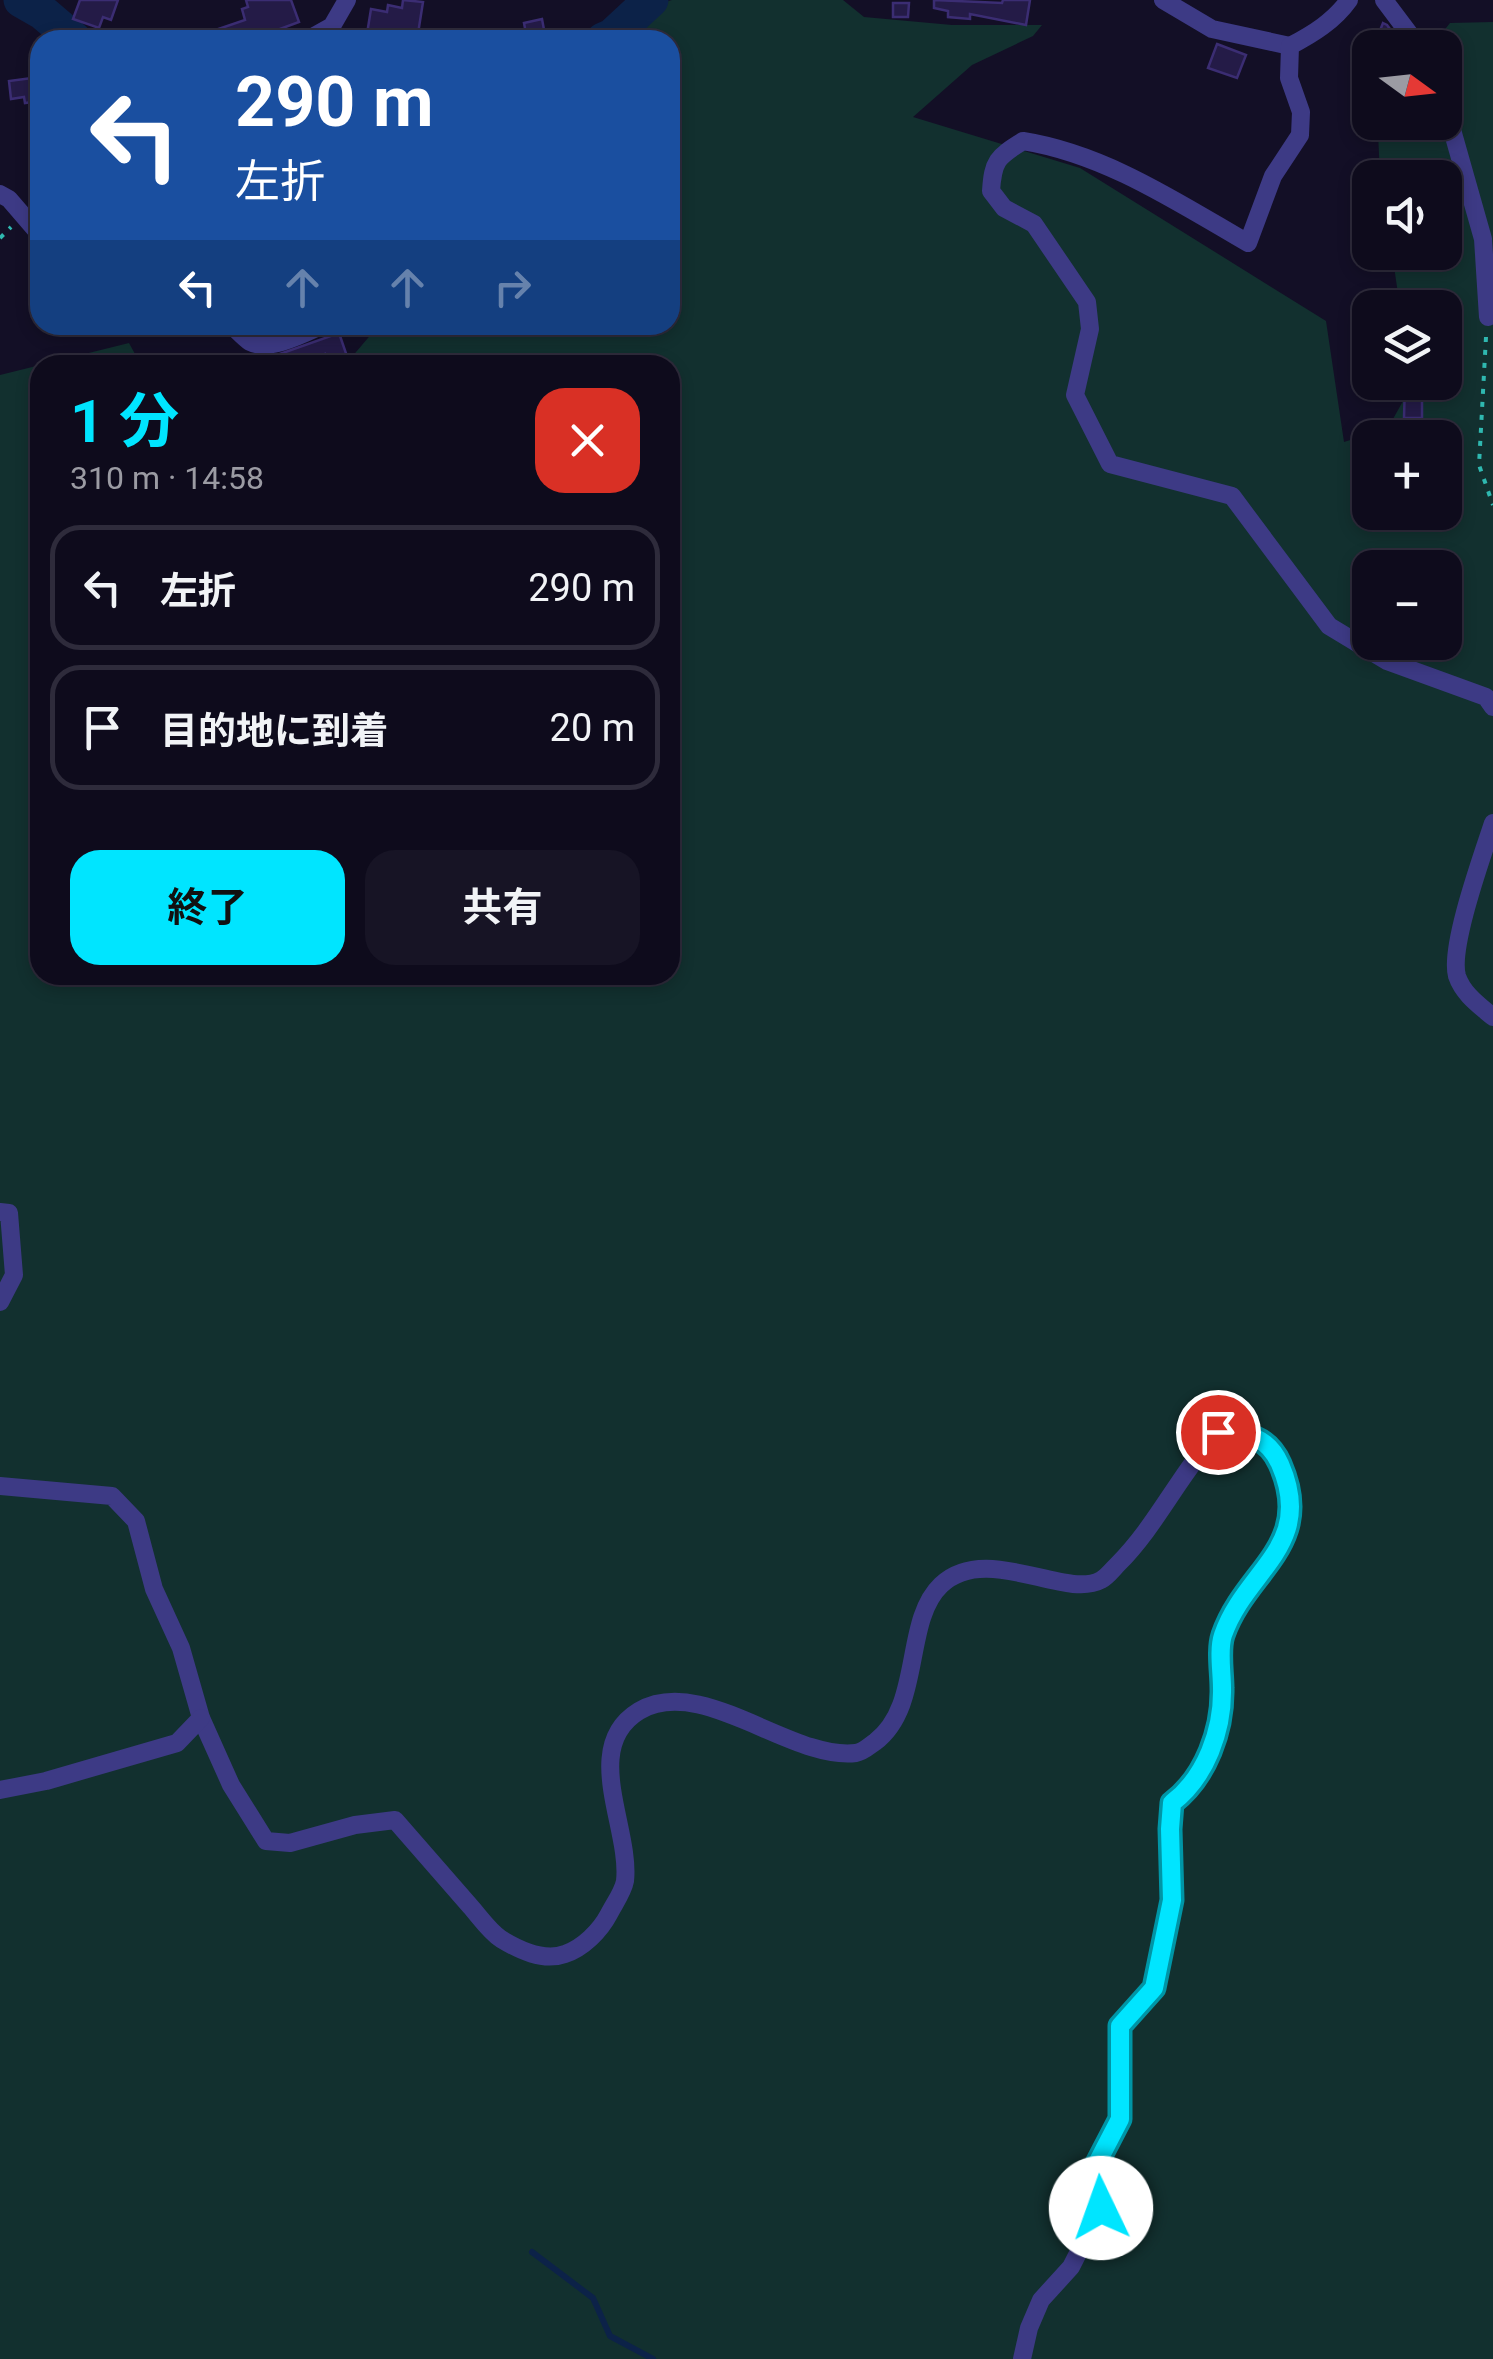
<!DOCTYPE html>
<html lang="ja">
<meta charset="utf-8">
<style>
:root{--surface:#0e0b1c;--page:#171425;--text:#f1f3f6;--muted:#9b9ba3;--line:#2e2b3b;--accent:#00e5ff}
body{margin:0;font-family:Roboto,"Noto Sans JP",sans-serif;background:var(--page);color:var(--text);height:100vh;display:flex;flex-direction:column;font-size:38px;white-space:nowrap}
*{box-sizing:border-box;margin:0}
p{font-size:32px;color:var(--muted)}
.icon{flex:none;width:55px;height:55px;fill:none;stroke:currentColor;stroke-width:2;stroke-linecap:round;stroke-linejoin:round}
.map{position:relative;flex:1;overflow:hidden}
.sheet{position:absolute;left:30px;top:355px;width:650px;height:630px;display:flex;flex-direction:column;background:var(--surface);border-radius:30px;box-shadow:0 5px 15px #0003,0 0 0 2px var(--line)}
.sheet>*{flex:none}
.banner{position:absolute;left:30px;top:30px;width:650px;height:305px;border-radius:30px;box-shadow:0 5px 15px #0003,0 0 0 2px var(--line);background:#1a4fa0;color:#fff;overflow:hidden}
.needle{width:65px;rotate:105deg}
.buttons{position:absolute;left:1352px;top:30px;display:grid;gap:20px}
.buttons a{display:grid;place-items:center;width:110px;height:110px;border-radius:20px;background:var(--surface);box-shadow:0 5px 15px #0003,0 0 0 2px var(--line);font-size:50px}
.pin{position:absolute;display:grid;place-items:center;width:85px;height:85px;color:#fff;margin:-42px;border:5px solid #fff;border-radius:50%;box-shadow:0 2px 10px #0007}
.me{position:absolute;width:110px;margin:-55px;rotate:357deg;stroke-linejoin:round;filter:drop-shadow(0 0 8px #0008)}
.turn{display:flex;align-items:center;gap:35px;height:210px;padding:0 40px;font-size:45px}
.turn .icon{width:130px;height:130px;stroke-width:2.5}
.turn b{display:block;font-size:70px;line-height:85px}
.lanes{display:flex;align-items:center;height:95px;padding:0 40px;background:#0003;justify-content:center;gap:50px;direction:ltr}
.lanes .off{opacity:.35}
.round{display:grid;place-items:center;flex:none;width:105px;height:105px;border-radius:30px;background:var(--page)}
.overview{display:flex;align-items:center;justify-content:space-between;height:170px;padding:0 40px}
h1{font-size:60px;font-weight:700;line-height:75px;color:var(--accent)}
.primary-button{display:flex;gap:20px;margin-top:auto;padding:20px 40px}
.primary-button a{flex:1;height:115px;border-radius:30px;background:var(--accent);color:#111;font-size:40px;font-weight:700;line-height:115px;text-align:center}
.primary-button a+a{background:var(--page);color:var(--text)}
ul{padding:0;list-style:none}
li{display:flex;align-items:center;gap:30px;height:125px;margin:0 20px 15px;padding:0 20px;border:5px solid var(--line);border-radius:30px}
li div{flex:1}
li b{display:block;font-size:38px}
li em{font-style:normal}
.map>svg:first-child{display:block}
.green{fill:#12302f;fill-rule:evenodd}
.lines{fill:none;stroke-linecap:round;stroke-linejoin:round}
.stream{stroke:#0c2248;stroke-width:6}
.river{stroke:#0c2248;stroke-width:35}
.building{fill:#241b47;stroke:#3b2d73;stroke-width:2.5}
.path{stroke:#2fb8b0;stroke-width:4;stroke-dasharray:5 8;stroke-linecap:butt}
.minor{stroke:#3d3a85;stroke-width:18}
.route-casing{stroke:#0095a6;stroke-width:25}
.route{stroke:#00e5ff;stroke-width:18}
</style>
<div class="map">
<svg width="1493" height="2359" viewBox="0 0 1493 2359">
<rect width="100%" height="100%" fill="#130f26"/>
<path class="green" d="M672,0H843L864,17L952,25H1042L1033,36L972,65L913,117L1080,168L1326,321L1344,442L1388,428L1413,383L1445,382V308L1400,307L1392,253L1445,252V178L1380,177L1378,132L1382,123L1445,122V48L1431,47L1450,23L1493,22V2359H0V375L129,343L141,365H40V975H670V365H345L379,325H670V40H578L622,14ZM1370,438H1445V512H1370ZM1370,568H1445V642H1370Z"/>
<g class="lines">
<g class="stream">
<path d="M250,325L260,365"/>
<path d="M532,2252L593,2298L610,2336L653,2359"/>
</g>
<g class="river">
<path d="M21,0L42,12L75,40"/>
<path d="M603,40L612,36L651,0"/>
</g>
</g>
<g class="building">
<path d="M80,0H118L111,20L103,17L99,28L73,19Z"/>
<path d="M246,0H291L299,22L269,33L272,40H195V37L245,20L242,9L248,7Z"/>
<path d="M403,0L423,2L417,40H366L371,9L387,12L388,5L402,8Z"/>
<path d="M934,0L1002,3L1003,0H1030L1026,25L970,14V19L948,17V11L934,8Z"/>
<path d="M893,3H909L908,17H893Z"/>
<path d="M542,19L545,35L527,39L524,23Z"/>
<path d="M1383,23L1387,25L1404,48H1373Z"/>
<path d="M1217,44L1246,55L1237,78L1208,68Z"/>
<path d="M40,77V101L25,103L24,97L11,99L9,81Z"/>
<path d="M339,333L350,365H329L325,354L297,365H278L274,356Z"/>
<path d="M1405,382H1422V418H1404Z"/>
</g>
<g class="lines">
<g class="path">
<path d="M32,201L40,182"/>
<path d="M0,238L11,227"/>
<path d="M1486,337L1479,465L1493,505"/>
</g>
<g class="minor">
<path d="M1163,0L1212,29L1290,46"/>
<path d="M1349,0C1334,21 1313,34 1290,46L1289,78L1301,112L1300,135L1273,176L1248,243C1177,202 1105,154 1023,141C997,157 993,161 991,191L1004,208L1034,224L1087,302L1090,329L1075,395L1110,464L1232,496L1329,626L1387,661L1486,697L1493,707"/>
<path d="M1384,0L1420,48"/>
<path d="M307,40L332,26L347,0"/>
<path d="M1445,105L1483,239L1488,317"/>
<path d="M0,194L9,199L40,235"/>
<path d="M231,325C237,330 244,338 250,342C270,352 305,333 323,325"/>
<path d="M1493,823C1483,854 1449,947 1457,976C1463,994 1479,1005 1493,1017"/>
<path d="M0,1212L9,1213L14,1275L0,1302"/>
<path d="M0,1486L112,1496L136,1521L154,1589L181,1648L201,1718L231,1785L266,1841L290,1843L355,1825L395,1820C420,1849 445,1877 470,1906C479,1916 489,1931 501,1939C519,1950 543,1962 565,1954C583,1948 600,1931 609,1914C614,1904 623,1892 625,1881C631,1828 580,1747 639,1711C702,1674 791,1761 856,1753C863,1752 869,1746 875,1742C923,1706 903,1621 941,1585C986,1542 1065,1600 1101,1580C1107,1577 1113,1569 1118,1564C1157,1525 1180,1473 1218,1432C1247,1432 1268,1437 1280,1464C1316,1546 1245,1569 1223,1635C1218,1650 1222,1672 1222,1688C1223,1730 1206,1777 1172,1803L1170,1829L1172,1900L1154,1988L1120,2025V2119L1093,2171L1101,2208L1071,2267L1041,2300L1029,2328L1022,2359"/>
<path d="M0,1790L46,1781L177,1743L201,1718"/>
</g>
</g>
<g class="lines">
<defs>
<path id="route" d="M1101,2208L1093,2171L1120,2119V2026L1154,1988L1172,1900L1170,1829L1172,1803C1206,1777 1223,1730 1222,1688C1222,1672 1218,1650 1223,1635C1246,1569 1316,1546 1280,1464C1268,1437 1247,1432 1218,1432"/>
</defs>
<use href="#route" class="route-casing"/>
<use href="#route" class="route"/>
</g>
</svg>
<div class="buttons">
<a><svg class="needle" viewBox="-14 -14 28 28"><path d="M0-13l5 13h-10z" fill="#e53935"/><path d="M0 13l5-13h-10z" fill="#9b9ba3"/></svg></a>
<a><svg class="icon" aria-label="sound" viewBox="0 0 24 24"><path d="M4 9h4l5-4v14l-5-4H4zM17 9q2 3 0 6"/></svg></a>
<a><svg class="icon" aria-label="layers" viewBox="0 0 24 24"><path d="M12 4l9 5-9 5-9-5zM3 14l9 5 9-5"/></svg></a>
<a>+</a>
<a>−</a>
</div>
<div class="pin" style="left:1218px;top:1432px;background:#d93025"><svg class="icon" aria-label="arrive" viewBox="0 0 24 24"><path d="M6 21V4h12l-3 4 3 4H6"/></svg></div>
<svg class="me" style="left:1101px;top:2208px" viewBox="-20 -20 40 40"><circle r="19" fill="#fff"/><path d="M0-13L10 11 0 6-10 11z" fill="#00e5ff"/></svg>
<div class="banner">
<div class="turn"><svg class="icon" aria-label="left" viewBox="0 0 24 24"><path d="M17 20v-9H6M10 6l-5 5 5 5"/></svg><div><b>290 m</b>左折</div></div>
<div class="lanes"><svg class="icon" aria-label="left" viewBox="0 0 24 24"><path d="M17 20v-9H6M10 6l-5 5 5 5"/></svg><svg class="icon off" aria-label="ahead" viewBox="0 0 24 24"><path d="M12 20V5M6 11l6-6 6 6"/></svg><svg class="icon off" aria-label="ahead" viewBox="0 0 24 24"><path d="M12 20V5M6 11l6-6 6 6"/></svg><svg class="icon off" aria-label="right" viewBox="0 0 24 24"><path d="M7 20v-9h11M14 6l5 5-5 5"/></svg></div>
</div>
<section class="sheet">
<div class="overview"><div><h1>1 分</h1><p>310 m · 14:58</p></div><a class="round" style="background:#d93025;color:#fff"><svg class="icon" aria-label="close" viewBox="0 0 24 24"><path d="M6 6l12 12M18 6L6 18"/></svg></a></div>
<ul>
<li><svg class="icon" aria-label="left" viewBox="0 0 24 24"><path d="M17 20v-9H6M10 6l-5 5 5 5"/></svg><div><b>左折</b></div><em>290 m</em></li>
<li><svg class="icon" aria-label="arrive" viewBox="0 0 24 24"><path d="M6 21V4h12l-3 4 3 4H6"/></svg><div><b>目的地に到着</b></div><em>20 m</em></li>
</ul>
<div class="primary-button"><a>終了</a><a>共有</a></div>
</section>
</div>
